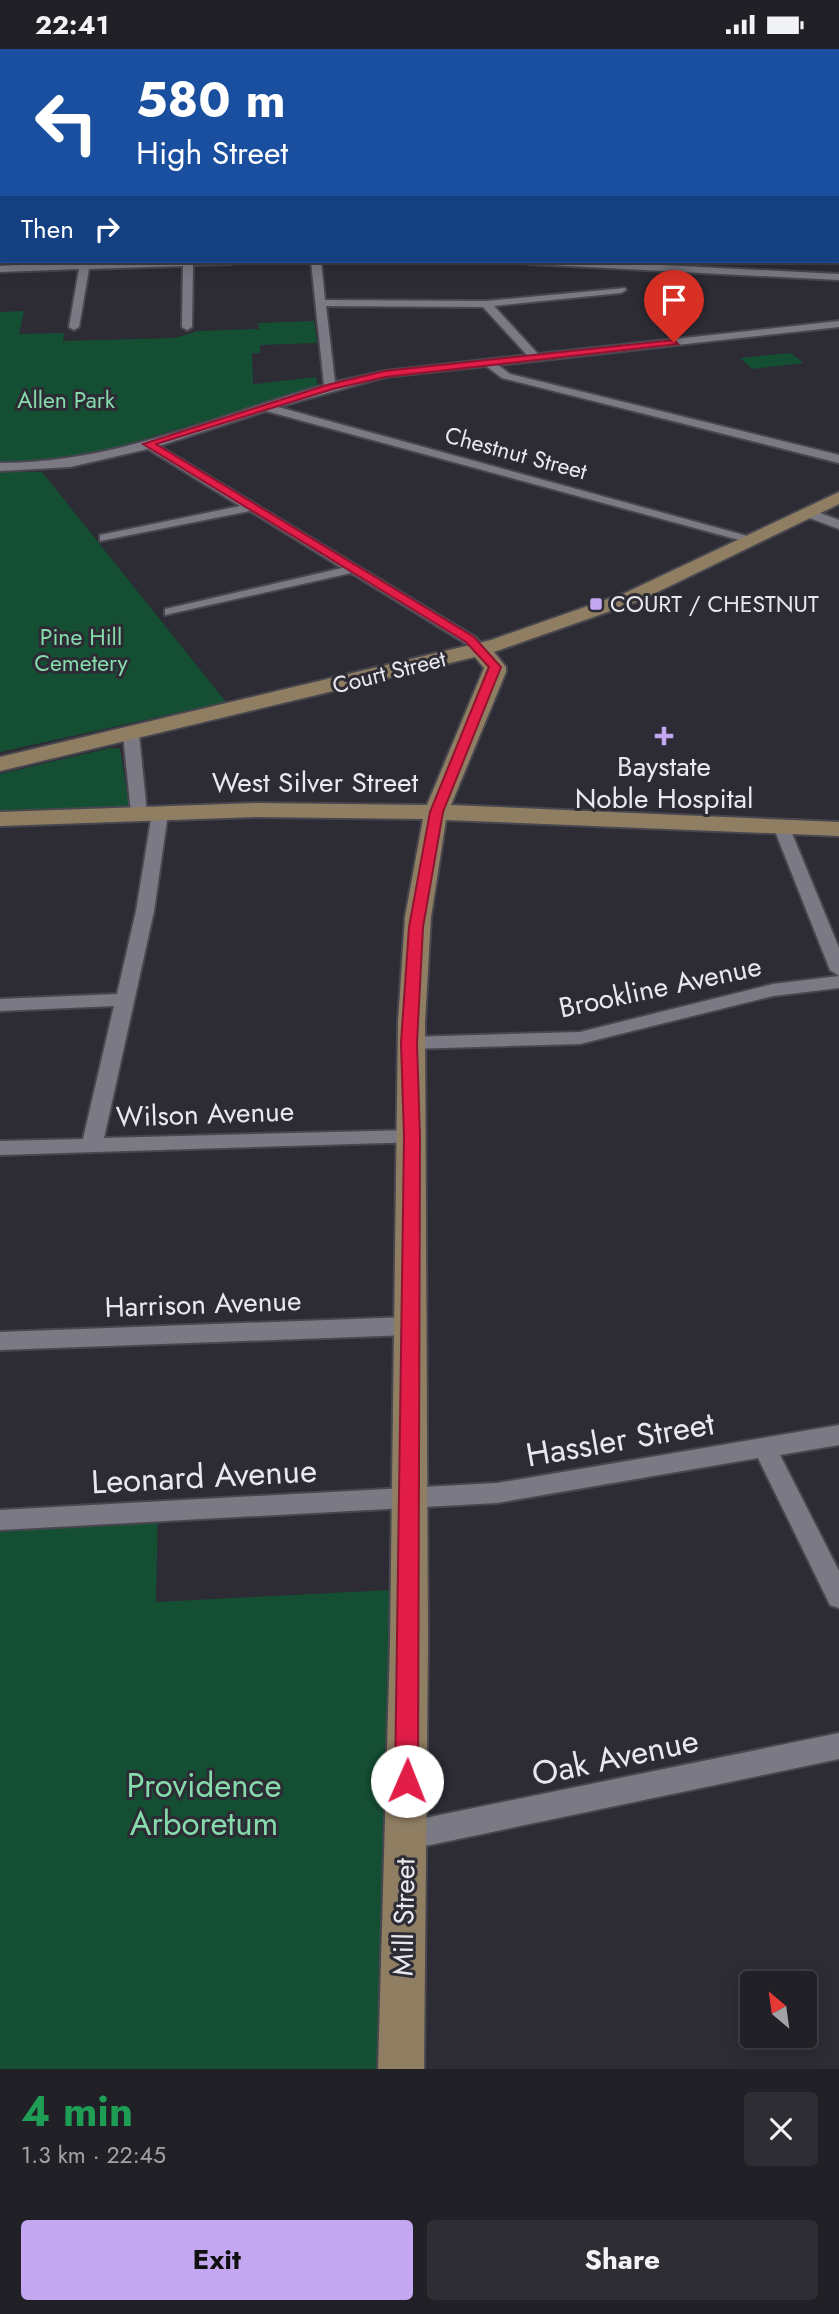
<!DOCTYPE html>
<meta charset="utf-8">
<style>
:root{--surface:#222027;--page:#2e2d33;--text:#f1f3f6;--muted:#a2a3a7;--line:#3f3e44;--accent:#c4a7f1}
body{margin:0;font-family:Jost,sans-serif;background:var(--page);color:var(--text);height:100vh;display:flex;flex-direction:column;font-size:26px;white-space:nowrap}
*{box-sizing:border-box;margin:0}
p{font-size:23px;color:var(--muted)}
.icon{flex:none;width:38px;height:38px;fill:none;stroke:currentColor;stroke-width:2;stroke-linecap:round;stroke-linejoin:round}
.map{position:relative;height:2020px;overflow:hidden}
.panel{display:flex;flex-direction:column;background:var(--surface);flex:1}
.panel>*{flex:none}
.guide{position:absolute;left:0px;top:0px;width:840px;height:214px;box-shadow:0 4px 18px #0003,0 0 0 2px var(--line);background:#1a4fa0;color:#fff;overflow:hidden}
.needle{width:46px;rotate:331deg}
.controls{position:absolute;left:740px;top:1922px;display:grid;gap:14px}
.controls a{display:grid;place-items:center;width:77px;height:77px;border-radius:7px;background:var(--surface);box-shadow:0 4px 18px #0003,0 0 0 2px var(--line);font-size:35px}
.pin{position:absolute;display:grid;place-items:center;width:60px;height:60px;color:#fff;margin:-72px -30px;border-radius:50% 50% 50% 0;rotate:-45deg;box-shadow:0 0 7px #0007}
.pin .icon{rotate:45deg}
.me{position:absolute;width:77px;margin:-38px;rotate:1deg;stroke-linejoin:round;filter:drop-shadow(0 0 5px #0008)}
.turn{display:flex;align-items:center;gap:24px;height:147px;padding:0 21px;font-size:32px}
.turn .icon{width:91px;height:91px;stroke-width:2.5}
.turn b{display:block;font-size:49px;line-height:60px}
.then{display:flex;align-items:center;height:66px;padding:0 21px;background:#0003;gap:14px;font-size:26px}
.round{display:grid;place-items:center;flex:none;width:74px;height:74px;border-radius:7px;background:var(--page)}
.head{display:flex;align-items:center;justify-content:space-between;height:119px;padding:0 21px}
h1{font-size:42px;font-weight:700;line-height:52px;color:#1e9e55}
.action{display:flex;gap:14px;margin-top:auto;padding:14px 21px}
.action a{flex:1;height:80px;border-radius:7px;background:var(--accent);color:#111;font-size:28px;font-weight:700;line-height:80px;text-align:center}
.action a+a{background:var(--page);color:var(--text)}
.status{display:flex;justify-content:space-between;align-items:center;height:49px;padding:0 35px;background:var(--surface);direction:ltr}
.status svg{height:19px;fill:currentColor}
.map>svg:first-child{display:block}
.green{fill:#144f34}
.lines{fill:none;stroke-linecap:round;stroke-linejoin:round}
.street-casing{stroke:#48474f;stroke-width:4}
.secondary-casing{stroke:#48474f;stroke-width:4}
.primary-casing{stroke:#48474f;stroke-width:3}
.street{fill:#7b7984;fill-rule:evenodd}
.secondary{fill:#8f7e62;fill-rule:evenodd}
.primary{fill:#a38341;fill-rule:evenodd}
.route{fill:#e11d48;stroke:#92132f;stroke-width:2}
.poi-dot{fill:#c4a7f1;stroke:#2d2b34;stroke-width:2.5}
.labels{text-anchor:middle;dominant-baseline:central;stroke-width:6;stroke-linejoin:round;paint-order:stroke}
.far-park-label{font-size:23px;fill:#85dbac;stroke:#2d2b34}
.far-street-label{font-size:23px;fill:#e9e8ef;stroke:#2d2b34}
.far-poi-label{font-size:23px;fill:#e9e8ef;stroke:#2d2b34;text-anchor:start}
.poi-label{font-size:28px;fill:#e9e8ef;stroke:#2d2b34}
.street-label{font-size:28px;fill:#e9e8ef;stroke:#2d2b34}
.near-street-label{font-size:33px;fill:#e9e8ef;stroke:#2d2b34}
.near-park-label{font-size:33px;fill:#85dbac;stroke:#2d2b34}
</style>
<div class="status"><b>22:41</b><svg viewBox="0 0 49 12"><path d="M0 12V9h3v3zM5 12V6h3v6zM10 12V3h3v9zM15 12V0h3v12zM26 1h20v11H26zM47 4h2v5h-2z"/></svg></div>
<div class="map">
<svg width="839" height="2020" viewBox="0 0 839 2020">
<rect width="100%" height="100%" fill="#2d2b34"/>
<g class="green">
<path d="M24,262L19,285L64,284L63,292L175,289L198,282L259,280L258,274L314,272L317,294L260,296V304H252L253,335L316,328L318,338L67,413L0,414V263Z"/>
<path d="M790,304L804,314L752,320L740,309Z"/>
<path d="M0,423H42L226,653L0,703Z"/>
<path d="M110,699L120,700L129,756L125,759L0,764V725Z"/>
<path d="M158,1462L156,1553L409,1540L401,2020H0V1470Z"/>
</g>
<g class="lines">
<defs>
<g id="street">
<path d="M249,0H258L259,2H251Z"/>
<path d="M506,0H515L516,2H508Z"/>
<path d="M608,0H616L617,2H610Z"/>
<path d="M719,0H728L729,2H721Z"/>
<path d="M824,0H833L834,2H826Z"/>
<rect x="838" y="36" width="1" height="4"/>
<rect x="838" y="134" width="1" height="6"/>
<path d="M838,206H839V213L835,212H838Z"/>
<path d="M80,212L90,214L236,212L231,215L193,216L192,278L187,281L182,278L183,217L89,220L79,278L74,281L69,278L79,220L0,223V217Z"/>
<path d="M311,212H321L325,251L486,252L625,239L626,241L621,244L494,257L538,305L839,272V278L498,316L510,325L839,406V414L502,329L486,317L385,328L278,358L762,491L750,494L266,362L159,397L475,588L488,601L481,605L465,594L351,524L165,566V560L342,519L250,462L100,492V486L240,457L148,400L70,418L0,422V414C115,414 215,367 324,336ZM326,257L483,258L527,306L385,322L335,333Z"/>
<path d="M524,212H581L839,225V231L529,215Z"/>
<path d="M809,460L839,471V480L804,467V461Z"/>
<path d="M131,680L139,685L147,764L139,769L131,764L123,685Z"/>
<path d="M160,759L168,764L154,862L104,1089L412,1081L422,1088L419,1093L0,1106V1092L83,1090L114,957L0,962V950L117,945L136,862L152,764Z"/>
<path d="M781,772L789,777L839,899V927L830,921L773,777Z"/>
<path d="M839,927V939L773,947L580,995L409,1000L399,994L409,988L580,983L773,935Z"/>
<path d="M408,1268L416,1271L419,1277L416,1283L408,1286L0,1301V1283Z"/>
<path d="M839,1376V1396L780,1406L839,1522V1559L830,1556L758,1409L497,1454L0,1481V1461L497,1434Z"/>
<path d="M839,1684V1710L406,1801L396,1797L392,1787L396,1777L406,1773Z"/>
</g>
<path id="secondary" d="M839,443V455L639,552L494,603L506,618V623L451,756L839,773V787L446,771L431,868L425,973L428,1593L424,2020H378L390,1593L398,973L405,868L423,770L256,768L0,777V763L256,754L427,756L484,619L475,608L0,722V708L491,591L625,544Z"/>
<g id="primary">
<rect x="838" y="75" width="1" height="8"/>
<path d="M0,118H2L0,127Z"/>
</g>
</defs>
<use href="#street" class="street-casing"/>
<use href="#secondary" class="secondary-casing"/>
<use href="#primary" class="primary-casing"/>
<use href="#street" class="street"/>
<use href="#secondary" class="secondary"/>
<use href="#primary" class="primary"/>
</g>
<path class="route" d="M674,291L678,295L385,328L333,340L156,395L474,588L501,618L443,763L423,878L417,994L420,1088L418,1732L415,1740L407,1743L399,1740L395,1732L404,1088L401,994L409,878L430,763L489,618L466,593L143,395L327,336L385,322Z"/>
<g class="poi-dot">
<rect x="589" y="548" width="14" height="14" rx="3.5"/>
<path d="M660.5 676.5h7v7h7v7h-7v7h-7v-7h-7v-7h7z"/>
</g>
<g class="labels">
<g class="far-park-label">
<text x="66" y="351">Allen Park</text>
<text x="81" y="588">Pine Hill<tspan x="81" dy="26">Cemetery</tspan></text>
</g>
<g class="far-street-label">
<text transform="translate(516 404) rotate(15)">Chestnut Street</text>
<text transform="translate(389 623) rotate(-14)">Court Street</text>
</g>
<g class="far-poi-label">
<text x="610" y="555">COURT / CHESTNUT</text>
</g>
<g class="poi-label">
<text x="664" y="717">Baystate<tspan x="664" dy="32">Noble Hospital</tspan></text>
</g>
<g class="street-label">
<text x="315" y="733">West Silver Street</text>
<text transform="translate(660 938) rotate(-12)">Brookline Avenue</text>
<text transform="translate(205 1065) rotate(-2)">Wilson Avenue</text>
<text transform="translate(203 1255) rotate(-2)">Harrison Avenue</text>
<text transform="translate(404 1868) rotate(-89)">Mill Street</text>
</g>
<g class="near-street-label">
<text transform="translate(620 1390) rotate(-10)">Hassler Street</text>
<text transform="translate(204 1427) rotate(-3)">Leonard Avenue</text>
<text transform="translate(615 1708) rotate(-12)">Oak Avenue</text>
</g>
<g class="near-park-label">
<text x="204" y="1736">Providence<tspan x="204" dy="38">Arboretum</tspan></text>
</g>
</g>
</svg>
<div class="controls">
<a><svg class="needle" viewBox="-14 -14 28 28"><path d="M0-13l5 13h-10z" fill="#e53935"/><path d="M0 13l5-13h-10z" fill="#a2a3a7"/></svg></a>
</div>
<div class="pin" style="left:674px;top:293px;background:#d93025"><svg class="icon" aria-label="arrive" viewBox="0 0 24 24"><path d="M6 21V4h12l-3 4 3 4H6"/></svg></div>
<svg class="me" style="left:407px;top:1732px" viewBox="-20 -20 40 40"><circle r="19" fill="#fff"/><path d="M0-13L10 11 0 6-10 11z" fill="#e11d48"/></svg>
<div class="guide">
<div class="turn"><svg class="icon" aria-label="left" viewBox="0 0 24 24"><path d="M17 20v-9H6M10 6l-5 5 5 5"/></svg><div><b>580 m</b>High Street</div></div>
<div class="then">Then<svg class="icon" aria-label="right" viewBox="0 0 24 24"><path d="M7 20v-9h11M14 6l5 5-5 5"/></svg></div>
</div>
</div>
<section class="panel">
<div class="head"><div><h1>4 min</h1><p>1.3 km · 22:45</p></div><a class="round"><svg class="icon" aria-label="close" viewBox="0 0 24 24"><path d="M6 6l12 12M18 6L6 18"/></svg></a></div>
<div class="action"><a>Exit</a><a>Share</a></div>
</section>
